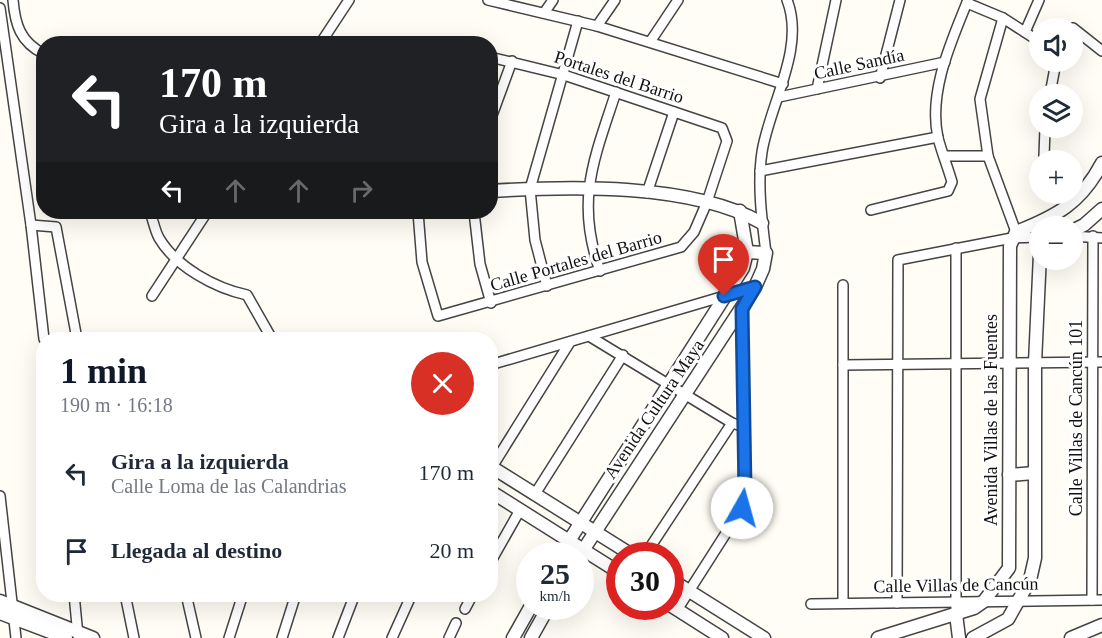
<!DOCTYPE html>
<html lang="es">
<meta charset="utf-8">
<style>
:root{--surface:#fff;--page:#f6f6f7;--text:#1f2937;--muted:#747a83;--accent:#111827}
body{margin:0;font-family:Georgia,serif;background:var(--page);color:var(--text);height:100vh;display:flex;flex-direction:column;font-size:22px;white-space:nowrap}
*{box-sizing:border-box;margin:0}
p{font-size:20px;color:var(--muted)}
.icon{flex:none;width:33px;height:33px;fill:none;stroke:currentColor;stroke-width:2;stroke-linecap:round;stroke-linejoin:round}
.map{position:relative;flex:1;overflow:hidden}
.side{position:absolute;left:36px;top:332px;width:462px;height:270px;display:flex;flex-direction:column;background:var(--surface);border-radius:24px;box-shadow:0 6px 24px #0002}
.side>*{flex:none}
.guide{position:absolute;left:36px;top:36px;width:462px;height:183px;border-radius:24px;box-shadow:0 6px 24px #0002;background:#202124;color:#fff;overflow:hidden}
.buttons{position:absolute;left:1029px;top:18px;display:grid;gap:12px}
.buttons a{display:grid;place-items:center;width:54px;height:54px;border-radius:50%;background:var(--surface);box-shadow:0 6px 24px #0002;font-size:30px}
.speed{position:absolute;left:516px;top:542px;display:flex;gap:12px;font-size:30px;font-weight:700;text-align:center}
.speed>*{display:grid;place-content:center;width:78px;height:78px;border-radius:50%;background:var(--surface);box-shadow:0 6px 24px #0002;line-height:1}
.speed small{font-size:15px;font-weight:400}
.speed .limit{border:9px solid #d22;background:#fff;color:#111}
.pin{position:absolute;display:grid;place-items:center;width:51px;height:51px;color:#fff;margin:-62px -26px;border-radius:50% 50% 50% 0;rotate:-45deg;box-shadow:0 0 6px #0007}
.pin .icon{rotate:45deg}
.me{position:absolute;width:66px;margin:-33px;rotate:7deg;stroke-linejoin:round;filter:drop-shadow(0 0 4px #0008)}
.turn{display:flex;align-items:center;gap:21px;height:126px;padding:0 24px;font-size:27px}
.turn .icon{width:78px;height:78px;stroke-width:2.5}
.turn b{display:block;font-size:42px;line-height:51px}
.lanes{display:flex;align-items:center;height:57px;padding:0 24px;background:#0003;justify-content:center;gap:30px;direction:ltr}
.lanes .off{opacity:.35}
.round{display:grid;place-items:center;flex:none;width:63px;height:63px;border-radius:32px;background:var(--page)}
.head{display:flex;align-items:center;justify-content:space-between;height:102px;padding:0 24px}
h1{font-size:36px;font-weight:600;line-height:45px;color:var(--accent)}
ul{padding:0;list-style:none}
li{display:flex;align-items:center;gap:18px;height:78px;padding:0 24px}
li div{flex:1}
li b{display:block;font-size:22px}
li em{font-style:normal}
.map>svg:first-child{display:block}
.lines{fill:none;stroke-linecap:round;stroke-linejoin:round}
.minor-casing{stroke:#444;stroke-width:12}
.tertiary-casing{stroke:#444;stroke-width:15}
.minor{stroke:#fff;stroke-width:9}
.tertiary{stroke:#fff;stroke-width:12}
.route-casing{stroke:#114b97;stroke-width:15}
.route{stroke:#1a73e8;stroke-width:10}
.labels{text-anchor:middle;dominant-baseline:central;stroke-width:6;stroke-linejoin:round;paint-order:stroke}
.street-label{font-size:18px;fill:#111;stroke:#fff}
</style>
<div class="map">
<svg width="1102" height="638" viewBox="0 0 1102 638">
<rect width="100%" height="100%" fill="#fffdf5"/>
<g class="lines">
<defs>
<g id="minor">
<path d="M13,0C15,24 20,42 44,54"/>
<path d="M488,0L597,26L783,84"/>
<path d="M967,3L1003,18L1040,42"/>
<path d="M0,8L31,225L44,339"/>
<path d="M544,13L553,0"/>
<path d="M1003,18L980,99L988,156L1016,232"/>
<path d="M597,26L615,0"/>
<path d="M1073,28L1102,51"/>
<path d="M1025,32L1039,0"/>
<path d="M650,42L678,0"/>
<path d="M320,44L349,0"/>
<path d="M880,78L900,0"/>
<path d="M817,89L836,0"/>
<path d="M1050,94L1056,62"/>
<path d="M779,97L945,62"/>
<path d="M490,121L512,61"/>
<path d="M944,156H988"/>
<path d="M1044,156L1045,128"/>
<path d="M760,171L938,137"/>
<path d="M647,193L674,112"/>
<path d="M871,210L948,191L952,182C948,168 942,153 938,138C928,92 951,42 968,0"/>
<path d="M150,212C153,220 155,231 159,238C176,267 215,288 247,295L272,339"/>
<path d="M418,212L422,262L438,316L681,247L694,232L707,202L727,141L722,128L564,75L490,57"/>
<path d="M474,212L480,264L491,303"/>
<path d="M31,225L56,227L77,339"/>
<path d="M1072,236L1102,238"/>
<path d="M956,248V614"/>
<path d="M766,253C762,221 757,185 762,152C769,106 806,48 787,0"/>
<path d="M600,271C575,201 594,159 616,92"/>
<path d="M547,286L535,240L530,189L578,21"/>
<path d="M152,296L207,212"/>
<path d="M589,336L732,423L745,427"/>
<path d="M490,365L755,287"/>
<path d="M843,365L1102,362"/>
<path d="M492,467L570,342"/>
<path d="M535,494L623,355"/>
<path d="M0,496L16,638"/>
<path d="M645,555L732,423"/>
<path d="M490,563L520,510"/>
<path d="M74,594L78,636"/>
<path d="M125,594L134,638"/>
<path d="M186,594L196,638"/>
<path d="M1092,600L1093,236"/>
<path d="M843,603V285"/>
<path d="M897,603L898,260L1012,238L1040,237"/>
<path d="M811,604L1102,600"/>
<path d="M465,609L473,594"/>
<path d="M677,610L742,508L745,491L742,309"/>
<path d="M229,638L243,594"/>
<path d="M282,638L296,594"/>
<path d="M338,638L355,594"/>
<path d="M392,638L411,596"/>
<path d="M449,638L456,623"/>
</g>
<g id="tertiary">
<path d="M490,191C571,186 691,183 762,223"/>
<path d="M1072,231L1084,225L1102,209"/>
<path d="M490,466L632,555"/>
<path d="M1009,475L1034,473"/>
<path d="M490,491L620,573"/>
<path d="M560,555L743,268L747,252L740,211"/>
<path d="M580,555L755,287L763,269L766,253L747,252"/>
<path d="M670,579L764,638"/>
<path d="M0,601L93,638"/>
<path d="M670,605L722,638"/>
<path d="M0,613L66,638"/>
<path d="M956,614L959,638"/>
<path d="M513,638L531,606"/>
<path d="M531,638L549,606"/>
<path d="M878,638L974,608L984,601L1009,568L1010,246L1016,232C1057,216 1081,203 1102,163"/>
<path d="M973,638L1008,619L1030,580L1035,558V363L1040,254"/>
<path d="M1071,638L1102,625"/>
</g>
</defs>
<use href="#minor" class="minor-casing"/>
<use href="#tertiary" class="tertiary-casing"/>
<use href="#minor" class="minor"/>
<use href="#tertiary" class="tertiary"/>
</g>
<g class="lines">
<defs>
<path id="route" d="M724,296L755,287L742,309L745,491L742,508"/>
</defs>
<use href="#route" class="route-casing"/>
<use href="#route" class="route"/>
</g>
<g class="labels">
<g class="street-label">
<text transform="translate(859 64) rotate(-12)">Calle Sandía</text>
<text transform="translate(619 77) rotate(18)">Portales del Barrio</text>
<text transform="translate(576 261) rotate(-16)">Calle Portales del Barrio</text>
<text transform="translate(654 409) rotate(-56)">Avenida Cultura Maya</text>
<text transform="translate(1076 418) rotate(-90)">Calle Villas de Cancún 101</text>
<text transform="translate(991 420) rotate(-90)">Avenida Villas de las Fuentes</text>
<text transform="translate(956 585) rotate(-1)">Calle Villas de Cancún</text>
</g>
</g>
</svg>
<div class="buttons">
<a><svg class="icon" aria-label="sound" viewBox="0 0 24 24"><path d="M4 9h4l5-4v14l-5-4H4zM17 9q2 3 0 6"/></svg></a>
<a><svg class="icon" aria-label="layers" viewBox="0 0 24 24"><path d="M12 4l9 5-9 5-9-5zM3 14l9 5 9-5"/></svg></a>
<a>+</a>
<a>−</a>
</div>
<div class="speed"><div>25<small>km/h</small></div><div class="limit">30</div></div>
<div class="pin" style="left:724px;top:296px;background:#d93025"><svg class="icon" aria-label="arrive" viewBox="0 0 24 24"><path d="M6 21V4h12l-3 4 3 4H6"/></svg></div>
<svg class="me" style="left:742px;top:508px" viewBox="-20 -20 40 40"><circle r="19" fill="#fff"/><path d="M0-13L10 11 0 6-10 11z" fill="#1a73e8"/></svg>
<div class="guide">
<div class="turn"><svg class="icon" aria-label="left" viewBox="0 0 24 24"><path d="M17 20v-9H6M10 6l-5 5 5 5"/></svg><div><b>170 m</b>Gira a la izquierda</div></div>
<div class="lanes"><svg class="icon" aria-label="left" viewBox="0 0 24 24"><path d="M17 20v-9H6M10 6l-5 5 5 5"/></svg><svg class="icon off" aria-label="ahead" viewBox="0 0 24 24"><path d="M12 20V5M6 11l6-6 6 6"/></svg><svg class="icon off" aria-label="ahead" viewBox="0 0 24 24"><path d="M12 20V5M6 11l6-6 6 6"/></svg><svg class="icon off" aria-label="right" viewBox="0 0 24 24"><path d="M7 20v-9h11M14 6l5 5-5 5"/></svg></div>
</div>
<section class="side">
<div class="head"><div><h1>1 min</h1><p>190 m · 16:18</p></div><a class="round" style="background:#d93025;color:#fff"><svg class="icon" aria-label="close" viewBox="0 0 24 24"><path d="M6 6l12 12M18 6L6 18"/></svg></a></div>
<ul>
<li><svg class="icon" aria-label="left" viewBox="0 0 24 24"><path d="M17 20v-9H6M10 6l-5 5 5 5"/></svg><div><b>Gira a la izquierda</b><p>Calle Loma de las Calandrias</p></div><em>170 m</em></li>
<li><svg class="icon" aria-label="arrive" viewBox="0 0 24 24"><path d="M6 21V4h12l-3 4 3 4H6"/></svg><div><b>Llegada al destino</b></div><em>20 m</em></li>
</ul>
</section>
</div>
